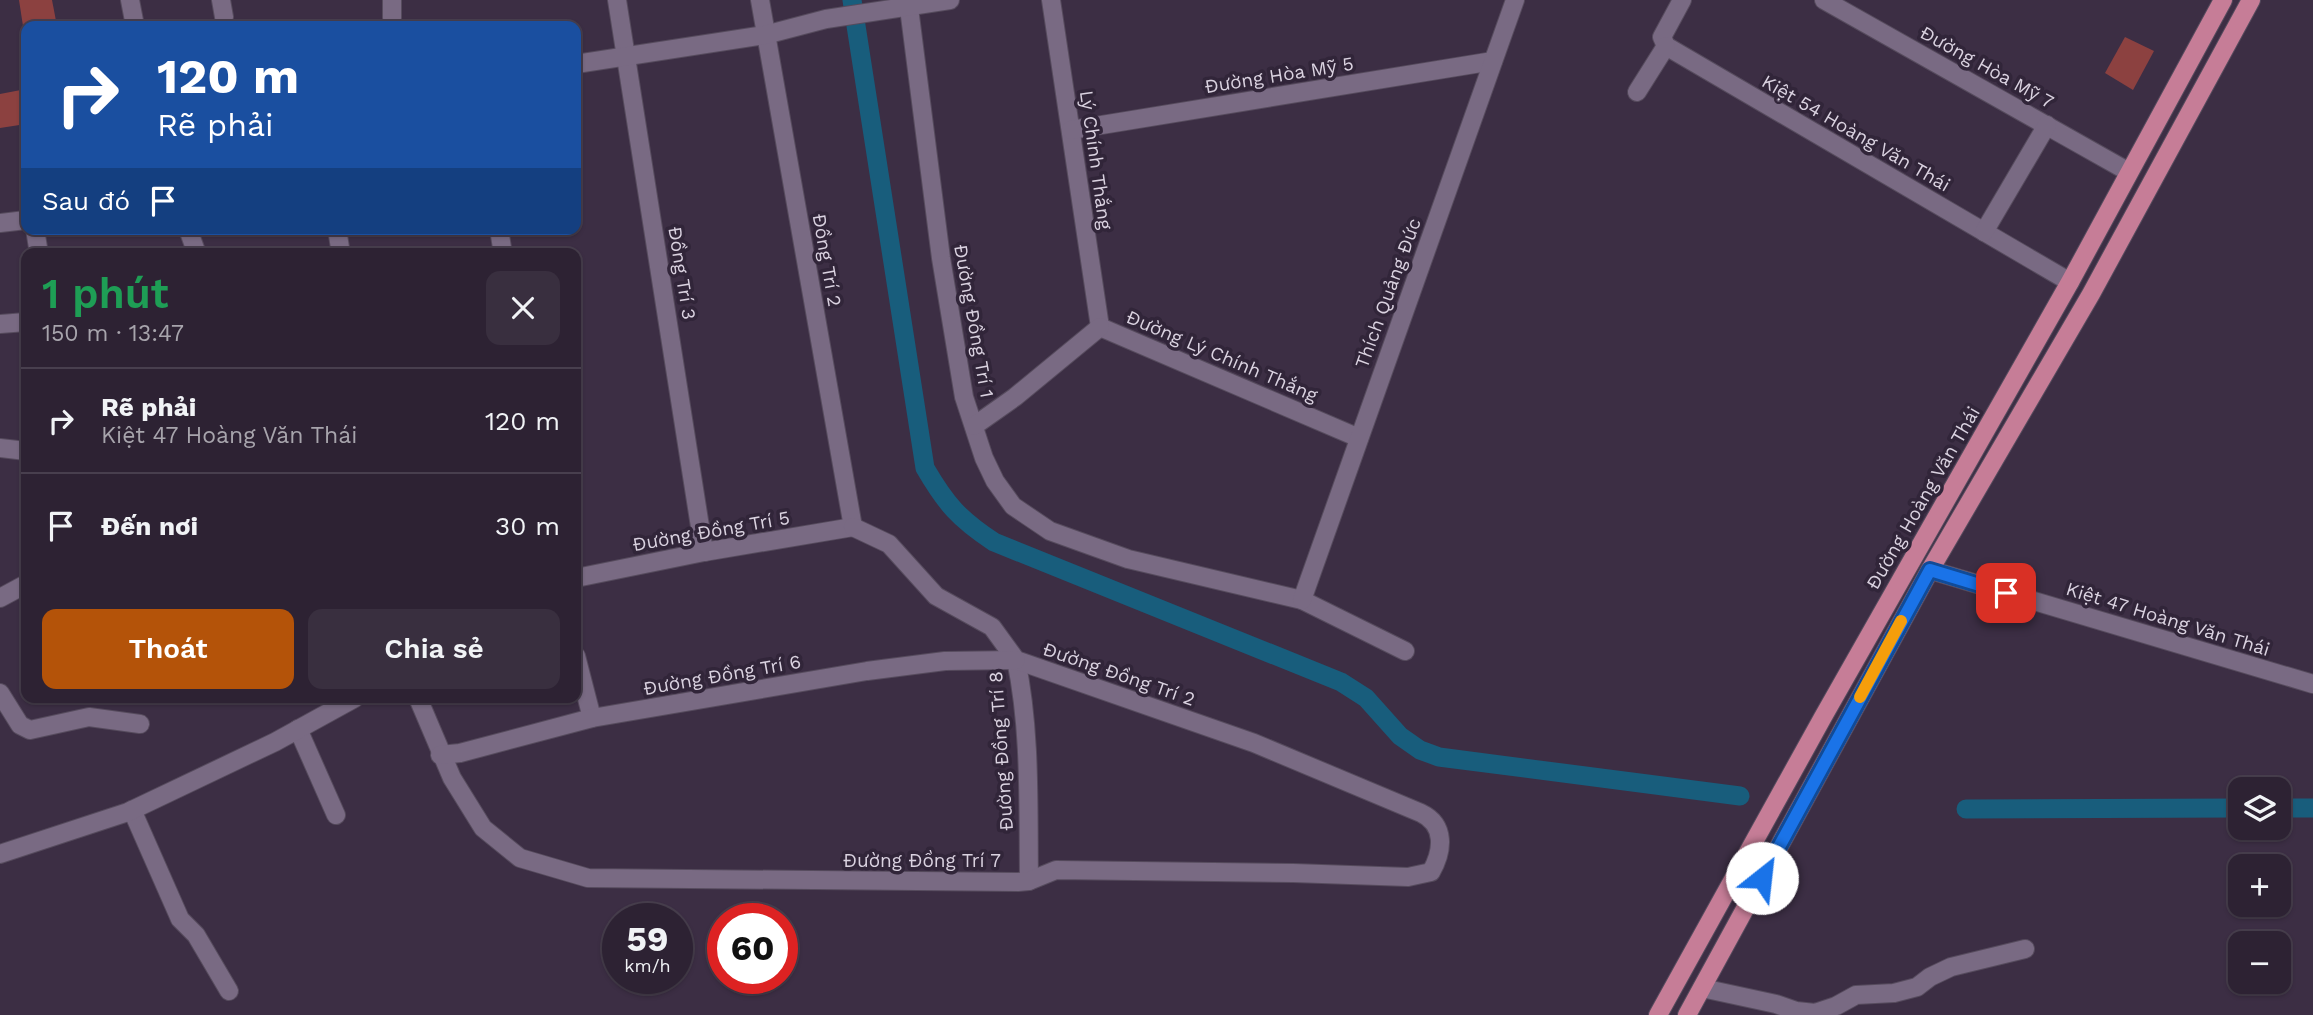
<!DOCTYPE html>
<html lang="vi">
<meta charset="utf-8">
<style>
:root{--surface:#2d2233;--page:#392f3f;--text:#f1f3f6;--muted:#a7a4ac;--line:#483f4e;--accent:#b45309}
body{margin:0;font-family:"Work Sans",sans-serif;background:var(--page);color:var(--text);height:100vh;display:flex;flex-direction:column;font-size:26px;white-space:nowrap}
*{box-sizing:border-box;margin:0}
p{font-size:23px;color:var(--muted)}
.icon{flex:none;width:38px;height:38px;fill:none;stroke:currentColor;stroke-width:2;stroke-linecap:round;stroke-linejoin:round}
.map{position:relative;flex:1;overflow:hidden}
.details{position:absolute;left:21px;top:248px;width:560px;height:455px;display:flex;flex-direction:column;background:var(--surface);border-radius:14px;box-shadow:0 2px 5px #0004,0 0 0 2px var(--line)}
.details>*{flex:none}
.guide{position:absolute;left:21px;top:21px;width:560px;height:214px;border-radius:14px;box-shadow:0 2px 5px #0004,0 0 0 2px var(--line);background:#1a4fa0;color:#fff;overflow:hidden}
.tools{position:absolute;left:2228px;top:777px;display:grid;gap:14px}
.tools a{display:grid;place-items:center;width:63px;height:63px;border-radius:14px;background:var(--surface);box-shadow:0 2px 5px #0004,0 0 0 2px var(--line);font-size:35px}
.speed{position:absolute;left:602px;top:903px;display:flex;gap:14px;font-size:35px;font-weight:700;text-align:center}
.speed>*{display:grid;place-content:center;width:91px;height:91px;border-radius:50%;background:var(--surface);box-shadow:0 2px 5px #0004,0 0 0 2px var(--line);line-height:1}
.speed small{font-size:18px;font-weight:400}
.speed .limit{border:10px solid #d22;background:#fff;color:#111}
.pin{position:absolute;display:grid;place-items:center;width:60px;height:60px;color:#fff;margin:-30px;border-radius:14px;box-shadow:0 4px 10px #0006}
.me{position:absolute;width:77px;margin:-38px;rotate:29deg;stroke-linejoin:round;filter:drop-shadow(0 0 5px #0008)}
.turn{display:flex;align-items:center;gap:24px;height:147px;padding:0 21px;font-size:32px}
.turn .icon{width:91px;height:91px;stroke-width:2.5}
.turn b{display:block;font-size:49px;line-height:60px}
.then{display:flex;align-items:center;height:66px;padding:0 21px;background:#0003;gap:14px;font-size:26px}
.round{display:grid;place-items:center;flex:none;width:74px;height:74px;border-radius:14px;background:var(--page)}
.overview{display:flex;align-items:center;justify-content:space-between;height:119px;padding:0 21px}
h1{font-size:42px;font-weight:600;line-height:52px;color:#1e9e55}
.primary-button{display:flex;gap:14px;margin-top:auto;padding:14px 21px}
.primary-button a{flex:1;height:80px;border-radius:14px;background:var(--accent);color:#fff;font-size:28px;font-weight:600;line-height:80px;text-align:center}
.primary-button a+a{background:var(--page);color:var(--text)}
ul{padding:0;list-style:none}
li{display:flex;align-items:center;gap:21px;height:105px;padding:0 21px;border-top:2px solid var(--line)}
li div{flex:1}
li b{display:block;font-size:26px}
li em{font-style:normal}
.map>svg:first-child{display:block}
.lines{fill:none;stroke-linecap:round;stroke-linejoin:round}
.canal{stroke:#185d7c;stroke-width:19}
.building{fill:#8c4140}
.minor-casing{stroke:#564b5d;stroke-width:20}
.major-casing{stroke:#564b5d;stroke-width:20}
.minor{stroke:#796a83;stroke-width:18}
.major{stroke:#c67d97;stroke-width:18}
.route-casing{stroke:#114b97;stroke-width:18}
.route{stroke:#1a73e8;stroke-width:12}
.slow{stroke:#f59e0b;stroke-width:12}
.labels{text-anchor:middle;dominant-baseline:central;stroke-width:7;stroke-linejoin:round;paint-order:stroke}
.street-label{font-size:19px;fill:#dad2e0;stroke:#312539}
</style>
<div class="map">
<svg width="2313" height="1015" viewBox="0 0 2313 1015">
<rect width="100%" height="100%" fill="#3c2e44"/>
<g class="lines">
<g class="canal">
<path d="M852,0L925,468C946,504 959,519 994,542L1341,682L1366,698L1400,736L1420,750L1439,757L1740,796"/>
<path d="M2278,808H2313"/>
<path d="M1966,809L2240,808"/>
</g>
</g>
<g class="building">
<path d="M19,0H52L57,26H23Z"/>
<path d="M2125,37L2154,51L2133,90L2105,73Z"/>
<path d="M26,89V124L0,128V94Z"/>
</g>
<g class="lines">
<defs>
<g id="minor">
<path d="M130,0L135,26"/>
<path d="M221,0L224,17"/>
<path d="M617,0L704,552"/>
<path d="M760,0L853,527"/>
<path d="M908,0L941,258L964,397L984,458L995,481L1013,506L1050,531L1128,559L1302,600L1405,651"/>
<path d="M1051,0L1100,327"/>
<path d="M1682,0L1662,37L1666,46L2070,282"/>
<path d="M1824,0L2129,172"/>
<path d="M392,18V0"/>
<path d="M576,64L765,35L826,19L950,0"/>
<path d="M1637,92L1666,46"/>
<path d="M1071,130L1493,61"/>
<path d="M0,223L26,220"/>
<path d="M35,229L39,254"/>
<path d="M188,229L197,254"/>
<path d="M337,229L341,254"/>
<path d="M499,229L503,254"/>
<path d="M1984,232L2047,125"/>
<path d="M0,324L26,322"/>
<path d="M1100,327L1359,438"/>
<path d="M974,426L1015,397L1100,327"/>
<path d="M0,448L26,451"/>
<path d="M1930,570L2313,684"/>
<path d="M576,578L704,552L853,527"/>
<path d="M0,598L26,584"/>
<path d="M1302,600L1515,0"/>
<path d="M576,656L592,718"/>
<path d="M1016,660C1031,731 1028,808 1029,881"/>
<path d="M0,693L20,725L30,730L89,717L140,724"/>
<path d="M418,698L452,778L483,828L520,858L588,878L1018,882L1029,881L1056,870L1293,873L1408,877L1431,872C1443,851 1446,825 1421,813L1254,743L1016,660L992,627L936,596L889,544L853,527"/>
<path d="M298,729L336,815"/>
<path d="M440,755L460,753L592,718L867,671L945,661L1016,660"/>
<path d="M132,810L180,919L196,935L229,991"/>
<path d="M0,854L128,812L275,742L355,698"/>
<path d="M1702,988L1776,1004L1796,1011L1815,1013L1836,1006L1856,995L1894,993L1917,987L1930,977L1951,967L2025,949"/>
</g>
<g id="major">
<path d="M1658,1015L1823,717L2070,282L2223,0"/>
<path d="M1687,1015L1930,570L2091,294L2251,0"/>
</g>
</defs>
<use href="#minor" class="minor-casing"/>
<use href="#major" class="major-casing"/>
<use href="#minor" class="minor"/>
<use href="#major" class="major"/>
</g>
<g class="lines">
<defs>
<path id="route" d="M1762,878L1930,570L2006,593"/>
</defs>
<use href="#route" class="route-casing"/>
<use href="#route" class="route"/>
<path class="slow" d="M1860,697L1901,621"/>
</g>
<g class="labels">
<g class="street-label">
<text transform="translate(1987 67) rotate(29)">Đường Hòa Mỹ 7</text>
<text transform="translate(1279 75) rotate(-9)">Đường Hòa Mỹ 5</text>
<text transform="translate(1856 133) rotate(30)">Kiệt 54 Hoàng Văn Thái</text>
<text transform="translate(1096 160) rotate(82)">Lý Chính Thắng</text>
<text transform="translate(827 260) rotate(80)">Đồng Trí 2</text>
<text transform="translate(682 273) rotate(81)">Đồng Trí 3</text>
<text transform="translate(1388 293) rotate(-70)">Thích Quảng Đức</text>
<text transform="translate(974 321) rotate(80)">Đường Đồng Trí 1</text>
<text transform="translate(1222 356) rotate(23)">Đường Lý Chính Thắng</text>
<text transform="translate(1923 498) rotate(-60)">Đường Hoàng Văn Thái</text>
<text transform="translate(711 531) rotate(-10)">Đường Đồng Trí 5</text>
<text transform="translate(2168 619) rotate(17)">Kiệt 47 Hoàng Văn Thái</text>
<text transform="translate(1119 674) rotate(19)">Đường Đồng Trí 2</text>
<text transform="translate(722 675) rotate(-10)">Đường Đồng Trí 6</text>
<text transform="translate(1001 751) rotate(-94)">Đường Đồng Trí 8</text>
<text x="922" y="860">Đường Đồng Trí 7</text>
</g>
</g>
</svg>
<div class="tools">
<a><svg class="icon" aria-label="layers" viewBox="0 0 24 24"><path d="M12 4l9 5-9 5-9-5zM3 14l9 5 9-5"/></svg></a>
<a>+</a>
<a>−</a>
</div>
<div class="speed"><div>59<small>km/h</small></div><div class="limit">60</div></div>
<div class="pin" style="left:2006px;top:593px;background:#d93025"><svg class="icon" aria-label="arrive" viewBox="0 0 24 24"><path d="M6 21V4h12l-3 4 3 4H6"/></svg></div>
<svg class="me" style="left:1762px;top:878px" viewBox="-20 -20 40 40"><circle r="19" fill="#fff"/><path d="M0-13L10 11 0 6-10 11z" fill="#1a73e8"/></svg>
<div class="guide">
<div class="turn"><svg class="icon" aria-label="right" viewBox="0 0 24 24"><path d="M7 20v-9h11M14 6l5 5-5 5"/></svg><div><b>120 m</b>Rẽ phải</div></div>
<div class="then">Sau đó<svg class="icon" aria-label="arrive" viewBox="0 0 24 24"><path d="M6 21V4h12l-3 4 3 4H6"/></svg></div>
</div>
<section class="details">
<div class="overview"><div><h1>1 phút</h1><p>150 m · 13:47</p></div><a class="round"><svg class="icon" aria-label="close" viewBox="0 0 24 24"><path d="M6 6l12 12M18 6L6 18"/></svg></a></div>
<ul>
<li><svg class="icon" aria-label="right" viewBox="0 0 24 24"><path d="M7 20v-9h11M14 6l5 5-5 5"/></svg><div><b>Rẽ phải</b><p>Kiệt 47 Hoàng Văn Thái</p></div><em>120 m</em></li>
<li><svg class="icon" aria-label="arrive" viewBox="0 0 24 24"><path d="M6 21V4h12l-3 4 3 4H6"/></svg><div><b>Đến nơi</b></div><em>30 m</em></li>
</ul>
<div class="primary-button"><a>Thoát</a><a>Chia sẻ</a></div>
</section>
</div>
